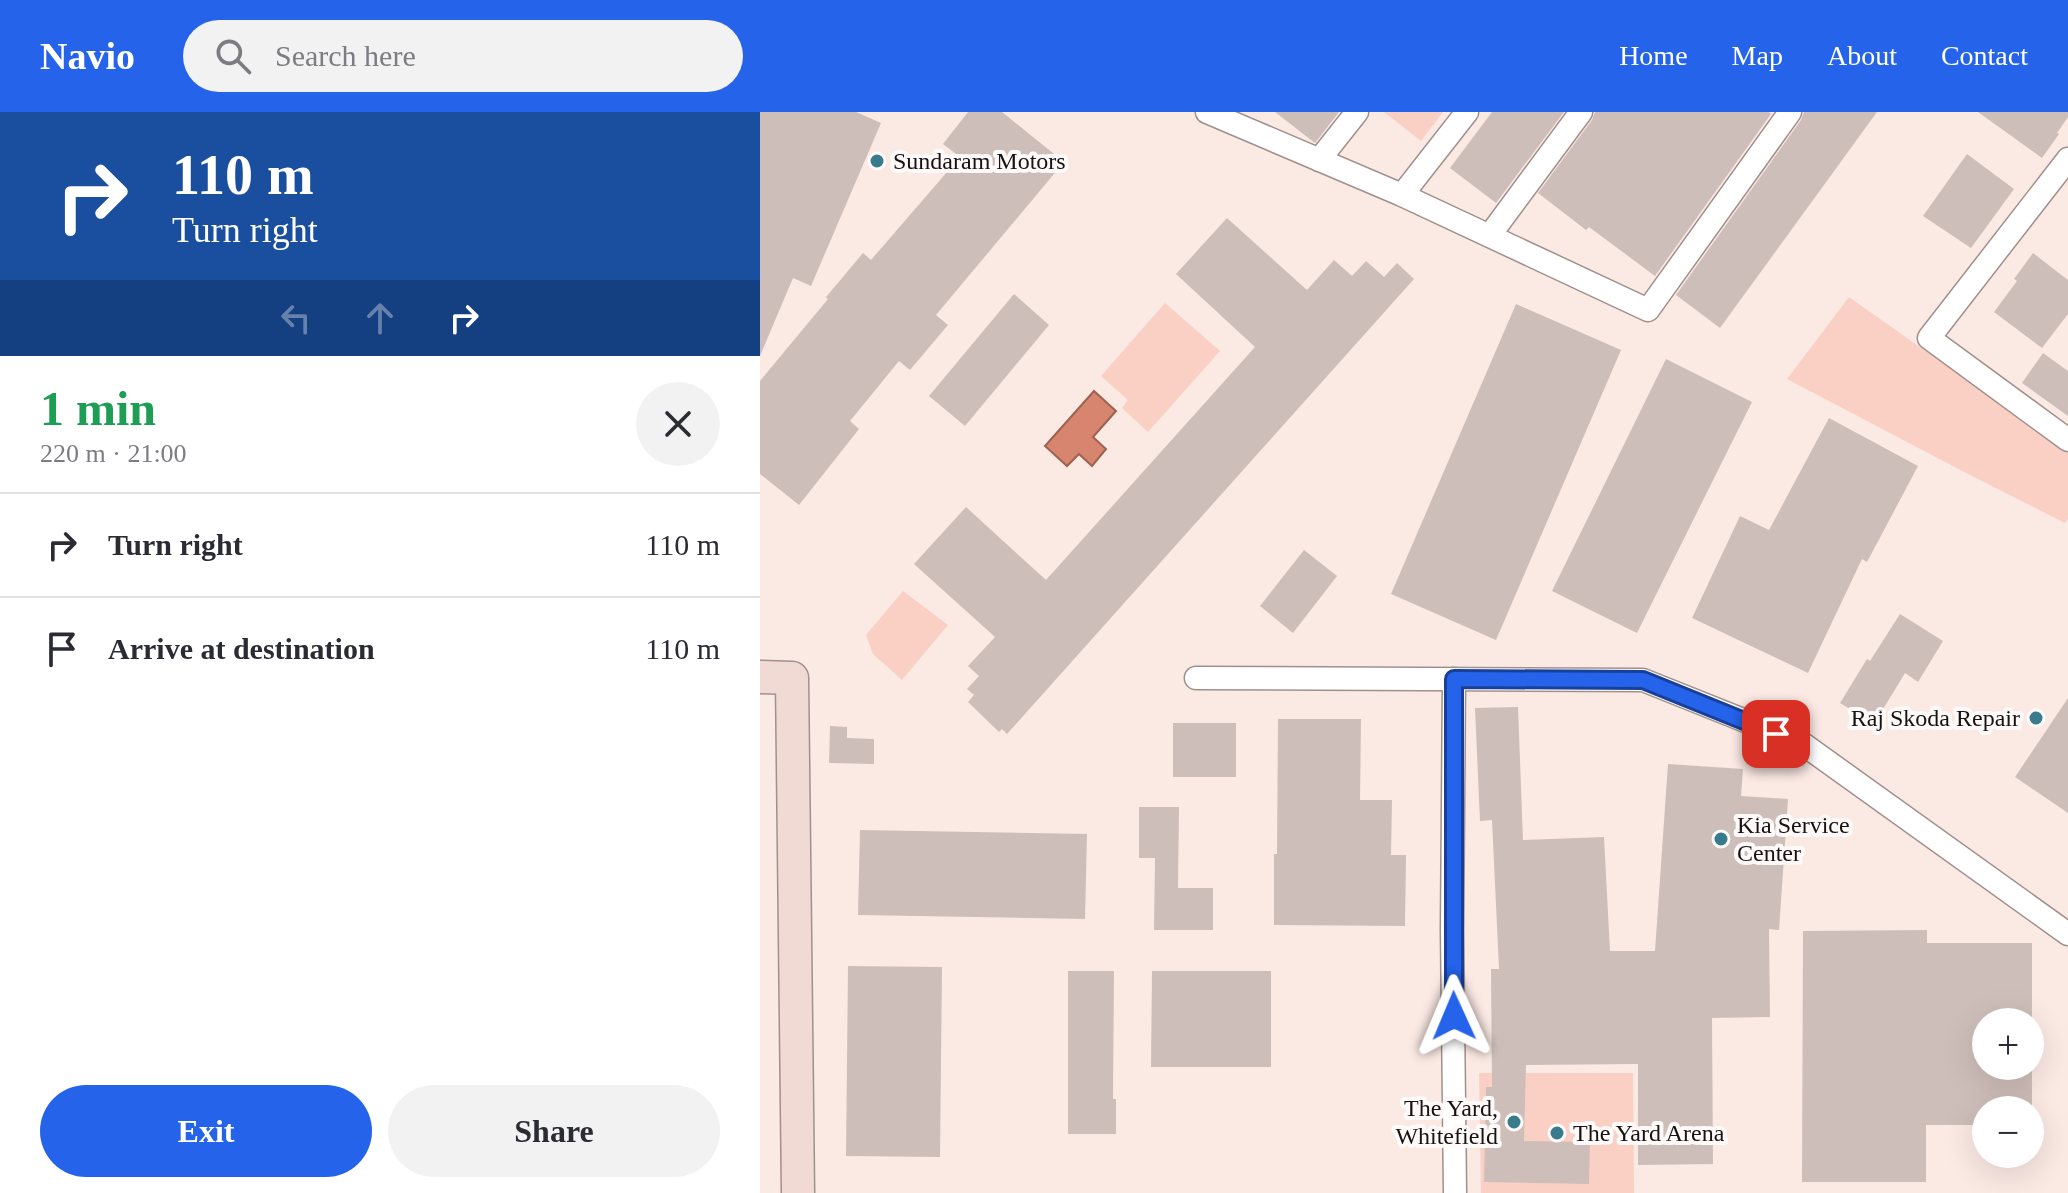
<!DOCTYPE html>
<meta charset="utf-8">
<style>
:root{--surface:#fff;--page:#f2f2f3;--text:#2b2b33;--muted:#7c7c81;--line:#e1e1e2;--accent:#2563eb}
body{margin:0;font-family:Georgia,serif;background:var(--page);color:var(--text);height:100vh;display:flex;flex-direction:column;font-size:30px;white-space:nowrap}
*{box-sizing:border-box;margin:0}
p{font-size:26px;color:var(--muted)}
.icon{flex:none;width:44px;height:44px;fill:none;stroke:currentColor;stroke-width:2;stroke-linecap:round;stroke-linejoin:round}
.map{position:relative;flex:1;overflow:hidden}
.drawer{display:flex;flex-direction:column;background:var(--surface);width:760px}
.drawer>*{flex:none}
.guide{background:#1a4fa0;color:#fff;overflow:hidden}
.buttons{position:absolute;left:1212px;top:896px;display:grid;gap:16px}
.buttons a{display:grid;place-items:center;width:72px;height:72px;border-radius:50%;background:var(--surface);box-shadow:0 8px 32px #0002;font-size:40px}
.pin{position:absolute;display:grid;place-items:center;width:68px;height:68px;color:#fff;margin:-34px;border-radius:16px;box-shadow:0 4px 12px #0006}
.me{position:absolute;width:88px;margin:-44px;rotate:359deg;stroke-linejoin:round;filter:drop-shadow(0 0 6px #0008)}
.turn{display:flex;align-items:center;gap:28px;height:168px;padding:0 40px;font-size:36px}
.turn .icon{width:104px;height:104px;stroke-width:2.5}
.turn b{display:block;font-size:56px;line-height:68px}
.lanes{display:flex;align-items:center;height:76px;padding:0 40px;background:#0003;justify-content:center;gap:40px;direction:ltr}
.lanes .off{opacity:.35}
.round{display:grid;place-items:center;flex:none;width:84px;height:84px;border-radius:42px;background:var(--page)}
.head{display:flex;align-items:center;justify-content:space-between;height:136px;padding:0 40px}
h1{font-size:48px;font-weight:800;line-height:60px;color:#1e9e55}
.button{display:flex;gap:16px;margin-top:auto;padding:16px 40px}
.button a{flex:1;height:92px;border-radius:48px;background:var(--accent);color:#fff;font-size:32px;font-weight:800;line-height:92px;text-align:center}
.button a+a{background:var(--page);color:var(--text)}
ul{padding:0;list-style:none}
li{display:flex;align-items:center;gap:24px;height:104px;padding:0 40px;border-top:2px solid var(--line)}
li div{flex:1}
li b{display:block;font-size:30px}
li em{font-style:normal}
header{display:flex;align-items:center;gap:48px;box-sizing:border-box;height:112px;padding:0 40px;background:var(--accent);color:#fff}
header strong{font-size:38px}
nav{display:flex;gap:44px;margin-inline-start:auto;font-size:28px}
.search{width:560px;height:72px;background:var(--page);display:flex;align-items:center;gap:20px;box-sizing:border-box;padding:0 28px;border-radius:44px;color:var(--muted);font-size:30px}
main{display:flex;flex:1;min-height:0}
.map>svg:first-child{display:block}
.green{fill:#fbd0c4}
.water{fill:#d7856e;stroke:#9e6252;stroke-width:2}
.building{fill:#cebeb9}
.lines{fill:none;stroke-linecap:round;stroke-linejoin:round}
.street-casing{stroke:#a0908c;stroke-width:25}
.secondary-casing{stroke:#a0908c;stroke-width:35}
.street{stroke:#fff;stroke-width:22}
.secondary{stroke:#f1dad4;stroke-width:32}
.route-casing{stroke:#184099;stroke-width:20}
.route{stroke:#2563eb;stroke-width:14}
.poi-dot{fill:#387b8c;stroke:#fdfaf9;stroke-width:3}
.labels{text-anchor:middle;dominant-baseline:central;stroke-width:8;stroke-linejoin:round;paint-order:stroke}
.poi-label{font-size:24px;fill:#181210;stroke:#fdfaf9;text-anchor:start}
</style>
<header>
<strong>Navio</strong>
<div class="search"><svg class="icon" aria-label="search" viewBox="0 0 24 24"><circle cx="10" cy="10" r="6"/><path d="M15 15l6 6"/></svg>Search here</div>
<nav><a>Home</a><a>Map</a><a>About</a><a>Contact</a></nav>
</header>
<main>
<section class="drawer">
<div class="guide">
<div class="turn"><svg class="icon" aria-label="right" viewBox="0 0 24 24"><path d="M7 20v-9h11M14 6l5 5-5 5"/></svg><div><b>110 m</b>Turn right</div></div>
<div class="lanes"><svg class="icon off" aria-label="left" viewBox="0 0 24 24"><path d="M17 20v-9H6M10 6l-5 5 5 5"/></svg><svg class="icon off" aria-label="ahead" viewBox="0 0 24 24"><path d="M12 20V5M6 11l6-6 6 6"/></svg><svg class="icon" aria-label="right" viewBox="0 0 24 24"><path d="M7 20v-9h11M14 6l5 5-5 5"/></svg></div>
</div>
<div class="head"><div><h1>1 min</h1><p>220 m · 21:00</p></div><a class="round"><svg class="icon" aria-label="close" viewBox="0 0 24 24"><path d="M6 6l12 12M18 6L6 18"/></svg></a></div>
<ul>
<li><svg class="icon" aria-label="right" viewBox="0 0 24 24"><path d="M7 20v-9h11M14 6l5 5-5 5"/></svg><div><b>Turn right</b></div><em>110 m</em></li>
<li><svg class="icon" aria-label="arrive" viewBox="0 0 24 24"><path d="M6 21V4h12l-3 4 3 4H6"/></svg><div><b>Arrive at destination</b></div><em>110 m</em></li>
</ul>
<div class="button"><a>Exit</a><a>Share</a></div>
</section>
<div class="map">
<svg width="1308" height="1081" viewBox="0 0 1308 1081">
<rect width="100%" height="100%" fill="#fbe9e4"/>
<g class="green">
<path d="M624,0H683L661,29Z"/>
<path d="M1089,185L1308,340V407L1305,411L1208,362L1027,267Z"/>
<path d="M405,191L460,239L388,320L362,296L368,288L341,264Z"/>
<path d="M143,479L188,513L142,568L113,542L106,523Z"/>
<path d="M719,961H873L874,1081H721Z"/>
</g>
<path class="water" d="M334,279L356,299L333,325L346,337L332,354L319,342L307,354L285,334Z"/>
<g class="building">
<path d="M0,0H96L121,11L51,174L33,166L0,244Z"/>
<path d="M208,0H242L304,50L176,203L188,213L150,258L139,249L90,309L99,317L39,393L0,362V269L68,187L66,185L103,141L111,148L200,45L183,32Z"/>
<path d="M515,0H579L555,31Z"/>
<path d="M732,0H804L736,91L690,56Z"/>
<path d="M835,0H1009L1011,2L895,164L829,115L826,118L778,81L832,8Z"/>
<path d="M1044,0H1117L960,216L916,183L1041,8Z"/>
<path d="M1218,0H1308V5L1297,21L1299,22L1282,46Z"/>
<path d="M1207,42L1254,77L1211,136L1163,104Z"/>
<path d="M467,106L547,178L574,148L592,164L606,149L624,165L637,151L654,167L247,622L242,617L239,620L208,590L214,583L207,577L219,564L208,554L235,525L154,452L206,395L286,468L495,235L416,162Z"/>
<path d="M1273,141L1308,168V202L1282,236L1234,200L1257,169L1254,167Z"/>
<path d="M254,182L289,213L205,314L169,284Z"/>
<path d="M756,192L861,238L736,528L631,482Z"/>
<path d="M1283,241L1308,259V304L1262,271Z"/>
<path d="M906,247L992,290L877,521L792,479Z"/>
<path d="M1069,306L1158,354L1107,450L1102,447L1048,561L932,506L980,404L1009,418Z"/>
<path d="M544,438L577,464L533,521L500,494Z"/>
<path d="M1140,502L1183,529L1158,570L1145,561L1114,612L1080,591L1107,547L1110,549Z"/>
<path d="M1308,586V701L1255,665Z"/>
<path d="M758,595L763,728L844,725L850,839H895L908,652L983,657L981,684L1028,687L1019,818L1009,817L1010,905L952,906L953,1052L878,1053V952L766,953L764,1029L830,1030L829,1072L724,1070L726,975H732L731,857H739L732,708L720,709L715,596Z"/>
<path d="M518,607H601L600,688H632L631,743H646L645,814L514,813V742H517Z"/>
<rect x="413" y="611" width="63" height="54"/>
<path d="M70,614L87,615V626L114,627V652L69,651Z"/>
<path d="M379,695H419L418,776H453V818H394L395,746H379Z"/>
<path d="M100,718L327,722L325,807L98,803Z"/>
<path d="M1167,818V831H1272V910H1226V954H1272V998H1226V1013H1166V1070H1042L1043,819Z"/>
<path d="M88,854L182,855L180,1045L86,1044Z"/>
<path d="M308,859H354L353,987H356V1022H308Z"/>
<path d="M392,859H511V955H391Z"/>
</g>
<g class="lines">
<defs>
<g id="street">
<path d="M447,0L642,83L888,198L1030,0"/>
<path d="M1308,47L1169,226L1308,328"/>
<path d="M559,48L597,0"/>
<path d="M642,83L707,0"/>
<path d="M730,123L821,0"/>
<path d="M436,566L883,568L1043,632L1308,822"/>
<path d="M694,567L692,818L695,1081"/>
</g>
<path id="secondary" d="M0,565L32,566L38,1081"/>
</defs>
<use href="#street" class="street-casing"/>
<use href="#secondary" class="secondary-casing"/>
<use href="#street" class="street"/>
<use href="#secondary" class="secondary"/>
</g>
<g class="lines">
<defs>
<path id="route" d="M694,904V567L883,568L1016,622"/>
</defs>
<use href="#route" class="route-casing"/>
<use href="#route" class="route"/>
</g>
<g class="poi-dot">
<circle cx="117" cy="49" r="8"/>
<circle cx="1276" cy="606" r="8"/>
<circle cx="961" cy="727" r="8"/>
<circle cx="754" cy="1010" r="8"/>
<circle cx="797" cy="1021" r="8"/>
</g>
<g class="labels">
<g class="poi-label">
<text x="133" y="49">Sundaram Motors</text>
<text x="1260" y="606" text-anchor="end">Raj Skoda Repair</text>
<text x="977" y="713">Kia Service<tspan x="977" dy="28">Center</tspan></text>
<text x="738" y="996" text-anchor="end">The Yard,<tspan x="738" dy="28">Whitefield</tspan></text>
<text x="813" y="1021">The Yard Arena</text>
</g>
</g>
</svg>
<div class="buttons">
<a>+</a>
<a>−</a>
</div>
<div class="pin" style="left:1016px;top:622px;background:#d93025"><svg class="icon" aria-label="arrive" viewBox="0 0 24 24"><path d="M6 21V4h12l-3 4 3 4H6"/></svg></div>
<svg class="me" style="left:694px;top:904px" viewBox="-20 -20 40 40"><path d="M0-17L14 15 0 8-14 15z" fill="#2563eb" stroke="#fff" stroke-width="4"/></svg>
</div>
</main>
